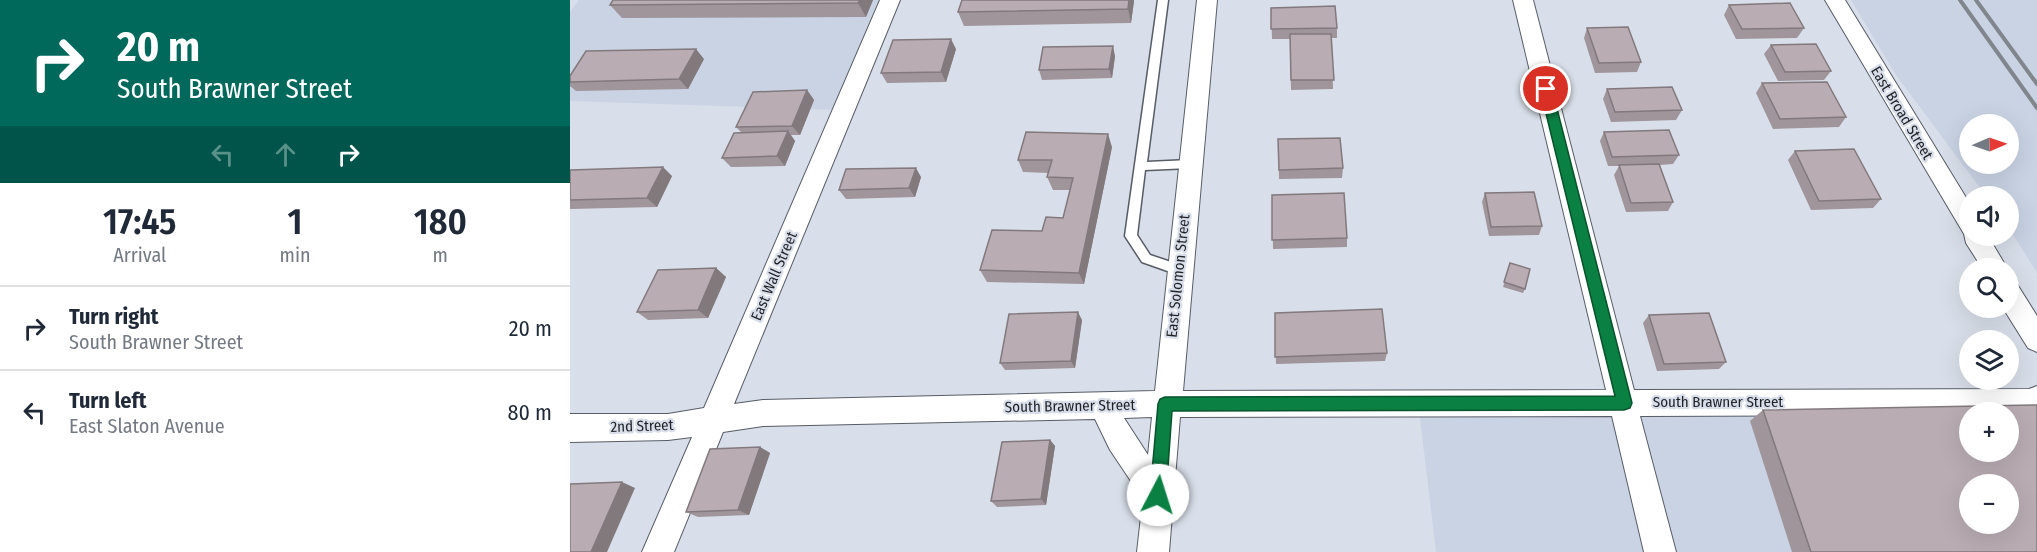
<!DOCTYPE html>
<meta charset="utf-8">
<style>
:root{--surface:#fff;--page:#f2f2f3;--text:#1f2937;--muted:#747a83;--line:#e0e1e3}
body{margin:0;font-family:"Fira Sans Condensed",sans-serif;background:var(--page);color:var(--text);height:100vh;display:flex;flex-direction:column;font-size:22px;white-space:nowrap}
*{box-sizing:border-box;margin:0}
p{font-size:20px;color:var(--muted)}
.icon{flex:none;width:33px;height:33px;fill:none;stroke:currentColor;stroke-width:2;stroke-linecap:round;stroke-linejoin:round}
.map{position:relative;flex:1;overflow:hidden}
.panel{display:flex;flex-direction:column;background:var(--surface);width:570px}
.panel>*{flex:none}
.top-card{background:#00695c;color:#fff;overflow:hidden}
.needle{width:39px;rotate:88deg}
.fabs{position:absolute;left:1389px;top:114px;display:grid;gap:12px}
.fabs a{display:grid;place-items:center;width:60px;height:60px;border-radius:50%;background:var(--surface);box-shadow:0 6px 24px #0002;font-size:30px}
.pin{position:absolute;display:grid;place-items:center;width:51px;height:51px;color:#fff;margin:-26px;border:3px solid #fff;border-radius:50%;box-shadow:0 2px 6px #0007}
.me{position:absolute;width:66px;margin:-33px;rotate:5deg;stroke-linejoin:round;filter:drop-shadow(0 0 4px #0008)}
.turn{display:flex;align-items:center;gap:21px;height:126px;padding:0 18px;font-size:27px}
.turn .icon{width:78px;height:78px;stroke-width:2.5}
.turn b{display:block;font-size:42px;line-height:51px}
.lanes{display:flex;align-items:center;height:57px;padding:0 18px;background:#0003;justify-content:center;gap:30px;direction:ltr}
.lanes .off{opacity:.35}
.eta{display:flex;justify-content:space-evenly;align-items:center;height:102px;text-align:center}
.eta b{font-size:36px;font-weight:600;line-height:42px}
ul{padding:0;list-style:none}
li{display:flex;align-items:center;gap:18px;height:84px;padding:0 18px;border-top:2px solid var(--line)}
li div{flex:1}
li b{display:block;font-size:22px}
li em{font-style:normal}
main{display:flex;flex:1;min-height:0}
.map>svg:first-child{display:block}
.built{fill:#c9d3e4;fill-rule:evenodd}
.lines{fill:none;stroke-linecap:round;stroke-linejoin:round}
.lane-casing{stroke:#575c66;stroke-width:3}
.street-casing{stroke:#575c66;stroke-width:2}
.lane{fill:#fff;fill-rule:evenodd}
.street{fill:#fff;fill-rule:evenodd}
.rail{stroke:#81868d;stroke-width:4}
.wall{fill:#9f959a}
.shaded-wall{fill:#82797d}
.building{fill:#b9adb3;stroke:#82797d;stroke-width:1.5;fill-rule:evenodd}
.route{fill:#0b8043;stroke:#07532c;stroke-width:1.5}
.labels{text-anchor:middle;dominant-baseline:central;stroke-width:4.5;stroke-linejoin:round;paint-order:stroke}
.street-label{font-size:15px;fill:#1f2125;stroke:#d9dfea}
</style>
<main>
<section class="panel">
<div class="top-card">
<div class="turn"><svg class="icon" aria-label="right" viewBox="0 0 24 24"><path d="M7 20v-9h11M14 6l5 5-5 5"/></svg><div><b>20 m</b>South Brawner Street</div></div>
<div class="lanes"><svg class="icon off" aria-label="left" viewBox="0 0 24 24"><path d="M17 20v-9H6M10 6l-5 5 5 5"/></svg><svg class="icon off" aria-label="ahead" viewBox="0 0 24 24"><path d="M12 20V5M6 11l6-6 6 6"/></svg><svg class="icon" aria-label="right" viewBox="0 0 24 24"><path d="M7 20v-9h11M14 6l5 5-5 5"/></svg></div>
</div>
<div class="eta">
<div><b>17:45</b><p>Arrival</p></div>
<div><b>1</b><p>min</p></div>
<div><b>180</b><p>m</p></div>
</div>
<ul>
<li><svg class="icon" aria-label="right" viewBox="0 0 24 24"><path d="M7 20v-9h11M14 6l5 5-5 5"/></svg><div><b>Turn right</b><p>South Brawner Street</p></div><em>20 m</em></li>
<li><svg class="icon" aria-label="left" viewBox="0 0 24 24"><path d="M17 20v-9H6M10 6l-5 5 5 5"/></svg><div><b>Turn left</b><p>East Slaton Avenue</p></div><em>80 m</em></li>
</ul>
</section>
<div class="map">
<svg width="1467" height="552" viewBox="0 0 1467 552">
<rect width="100%" height="100%" fill="#d9dfea"/>
<g class="built">
<path d="M9,0H313L266,110L0,101V12Z"/>
<path d="M1281,0H1467V273L1439,228L1438,196H1416L1326,75ZM1400,124H1438V164H1400Z"/>
<path d="M1467,403V552H866L849,410ZM1400,412H1438V452H1400ZM1400,484H1438V524H1400Z"/>
</g>
<g class="lines">
<defs>
<path id="lane" d="M588,0H598L577,162L620,160L625,164L620,168L575,170L567,235L580,255L613,266L615,270L613,274L609,275L572,262L555,236Z"/>
<g id="street">
<path d="M310,0H330L164,404L193,400L585,391L627,0H647L613,391L1036,390L943,0H963L1064,390L1459,389L1467,386V412L1460,415L1400,412V415L1070,416L1106,552H1074L1042,416L610,417L599,552H567L573,499L540,450L525,419L193,426L153,432L104,552H72L122,437L98,440L0,442V414H98L134,408ZM582,417L578,455L554,418Z"/>
<path d="M1255,0H1275L1400,204V236H1418L1437,268H1412L1396,243L1394,234Z"/>
<path d="M1438,281L1447,284L1467,316V352L1458,348L1433,308H1438Z"/>
</g>
</defs>
<use href="#lane" class="lane-casing"/>
<use href="#street" class="street-casing"/>
<use href="#lane" class="lane"/>
<use href="#street" class="street"/>
<g class="rail">
<path d="M1390,0L1467,108"/>
<path d="M1406,0L1467,84"/>
</g>
</g>
<g class="wall">
<path d="M303,0L296,17L52,18L40,5Z"/>
<path d="M392,0H564V1L561,23L394,26L388,12Z"/>
<path d="M1159,5L1234,28L1227,38L1166,39L1154,15Z"/>
<path d="M701,8L767,28V38H762L763,89L721,90L720,39H702Z"/>
<path d="M1017,28L1071,62L1067,72L1025,73L1014,38Z"/>
<path d="M1201,45L1261,71L1254,80L1208,81L1194,54Z"/>
<path d="M386,49L376,82L317,83L311,73Z"/>
<path d="M545,56L542,78L472,80L469,70Z"/>
<path d="M134,59L118,89L6,91L0,86V76Z"/>
<path d="M1192,83L1276,117L1269,127L1203,129L1186,93Z"/>
<path d="M1037,89L1112,110L1106,120L1041,122L1033,99Z"/>
<path d="M237,90L244,100L230,135H221L225,141L215,166L161,167L152,158L171,132L166,127Z"/>
<path d="M1034,132L1109,155L1103,164L1090,165L1103,202L1098,211L1056,212L1044,175L1049,166H1038L1030,141Z"/>
<path d="M708,139L773,168L772,178L709,179Z"/>
<path d="M542,147L514,284L417,282L410,270L493,218L500,190H483L477,177L479,173L453,172L448,160Z"/>
<path d="M1225,151L1311,199L1303,208L1241,210L1218,160Z"/>
<path d="M0,170L102,176L87,207L0,209Z"/>
<path d="M351,177L345,197L276,199L269,190Z"/>
<path d="M915,193L972,226L969,235L919,236L912,202Z"/>
<path d="M702,195L777,238V247L703,249Z"/>
<path d="M940,263L955,289L953,293L933,287Z"/>
<path d="M146,268L156,277L138,318L78,320L67,312Z"/>
<path d="M705,313L817,353L815,361L706,364Z"/>
<path d="M1079,315L1156,362L1149,369L1087,371L1073,323Z"/>
<path d="M512,320L505,368L435,370L430,363Z"/>
<path d="M1193,410L1467,552H1222L1180,421Z"/>
<path d="M480,440L485,446L476,505L427,507L421,501Z"/>
<path d="M190,447L200,453L179,515L128,517L116,512Z"/>
</g>
<g class="shaded-wall">
<path d="M290,0H303L296,17L288,3Z"/>
<path d="M559,0H564V1L561,23L558,9Z"/>
<path d="M381,39L386,49L376,82L371,72Z"/>
<path d="M543,46L545,56L542,78L539,69Z"/>
<path d="M126,49L134,59L118,89L109,79Z"/>
<path d="M237,90L244,100L230,135L222,126Z"/>
<path d="M218,131L225,141L215,166L207,156Z"/>
<path d="M538,134L542,147L514,284L509,273Z"/>
<path d="M93,167L102,176L87,207L77,198Z"/>
<path d="M346,168L351,177L345,197L339,188Z"/>
<path d="M146,268L156,277L138,318L128,310Z"/>
<path d="M508,312L512,320L505,368L501,361Z"/>
<path d="M480,440L485,446L476,505L471,499Z"/>
<path d="M190,447L200,453L179,515L168,510Z"/>
<path d="M52,482L65,488L37,552H21Z"/>
</g>
<g class="building">
<path d="M43,0H290L288,3L40,5Z"/>
<path d="M392,0H559L558,9L388,12Z"/>
<path d="M1220,3L1234,28L1172,29L1159,5Z"/>
<path d="M765,6L767,28L701,29V8Z"/>
<path d="M1058,27L1071,62L1029,63L1017,28Z"/>
<path d="M720,34H761L764,80H721Z"/>
<path d="M381,39L371,72L311,73L323,40Z"/>
<path d="M1246,44L1261,71L1215,72L1201,45Z"/>
<path d="M543,46L539,69L469,70L473,47Z"/>
<path d="M126,49L109,79L0,82V76L16,51Z"/>
<path d="M1257,82L1276,117L1210,119L1192,83Z"/>
<path d="M1102,87L1112,110L1045,112L1037,89Z"/>
<path d="M237,90L222,126L166,127L183,92Z"/>
<path d="M1099,130L1109,155L1042,157L1034,132Z"/>
<path d="M218,131L207,156L152,158L164,133Z"/>
<path d="M456,132L538,134L509,273L410,270L422,230L472,231L476,217L493,218L503,178L477,177L482,160H448Z"/>
<path d="M770,138L773,168L709,170L708,139Z"/>
<path d="M1284,149L1311,199L1249,201L1225,151Z"/>
<path d="M1089,164L1103,202L1061,203L1049,165Z"/>
<path d="M93,167L77,198L0,200V170Z"/>
<path d="M346,168L339,188L269,190L276,169Z"/>
<path d="M964,192L972,226L921,227L915,193Z"/>
<path d="M774,193L777,238L702,240V195Z"/>
<path d="M940,263L960,269L955,289L934,282Z"/>
<path d="M146,268L128,310L67,312L88,270Z"/>
<path d="M812,309L817,353L705,357V313Z"/>
<path d="M508,312L501,361L430,363L439,314Z"/>
<path d="M1139,313L1156,362L1094,364L1079,315Z"/>
<path d="M1467,405V552H1241L1193,410ZM1400,412H1438V452H1400ZM1400,484H1438V524H1400Z"/>
<path d="M480,440L471,499L421,501L432,442Z"/>
<path d="M190,447L168,510L116,512L140,449Z"/>
<path d="M52,482L21,552H0V484Z"/>
</g>
<path class="route" d="M976,85L982,89L1062,403L1060,408L1054,410L602,411L596,495L593,500L588,503L582,500L580,495L588,404L590,399L595,397L1045,396L970,89Z"/>
<g class="labels">
<g class="street-label">
<text transform="translate(1332 113) rotate(59)">East Broad Street</text>
<text transform="translate(204 276) rotate(-67)">East Wall Street</text>
<text transform="translate(608 276) rotate(-84)">East Solomon Street</text>
<text x="1148" y="402">South Brawner Street</text>
<text transform="translate(500 406) rotate(-1)">South Brawner Street</text>
<text transform="translate(72 426) rotate(-2)">2nd Street</text>
</g>
</g>
</svg>
<div class="fabs">
<a><svg class="needle" viewBox="-14 -14 28 28"><path d="M0-13l5 13h-10z" fill="#e53935"/><path d="M0 13l5-13h-10z" fill="#747a83"/></svg></a>
<a><svg class="icon" aria-label="sound" viewBox="0 0 24 24"><path d="M4 9h4l5-4v14l-5-4H4zM17 9q2 3 0 6"/></svg></a>
<a><svg class="icon" aria-label="search" viewBox="0 0 24 24"><circle cx="10" cy="10" r="6"/><path d="M15 15l6 6"/></svg></a>
<a><svg class="icon" aria-label="layers" viewBox="0 0 24 24"><path d="M12 4l9 5-9 5-9-5zM3 14l9 5 9-5"/></svg></a>
<a>+</a>
<a>−</a>
</div>
<div class="pin" style="left:976px;top:89px;background:#d93025"><svg class="icon" aria-label="arrive" viewBox="0 0 24 24"><path d="M6 21V4h12l-3 4 3 4H6"/></svg></div>
<svg class="me" style="left:588px;top:495px" viewBox="-20 -20 40 40"><circle r="19" fill="#fff"/><path d="M0-13L10 11 0 6-10 11z" fill="#0b8043"/></svg>
</div>
</main>
